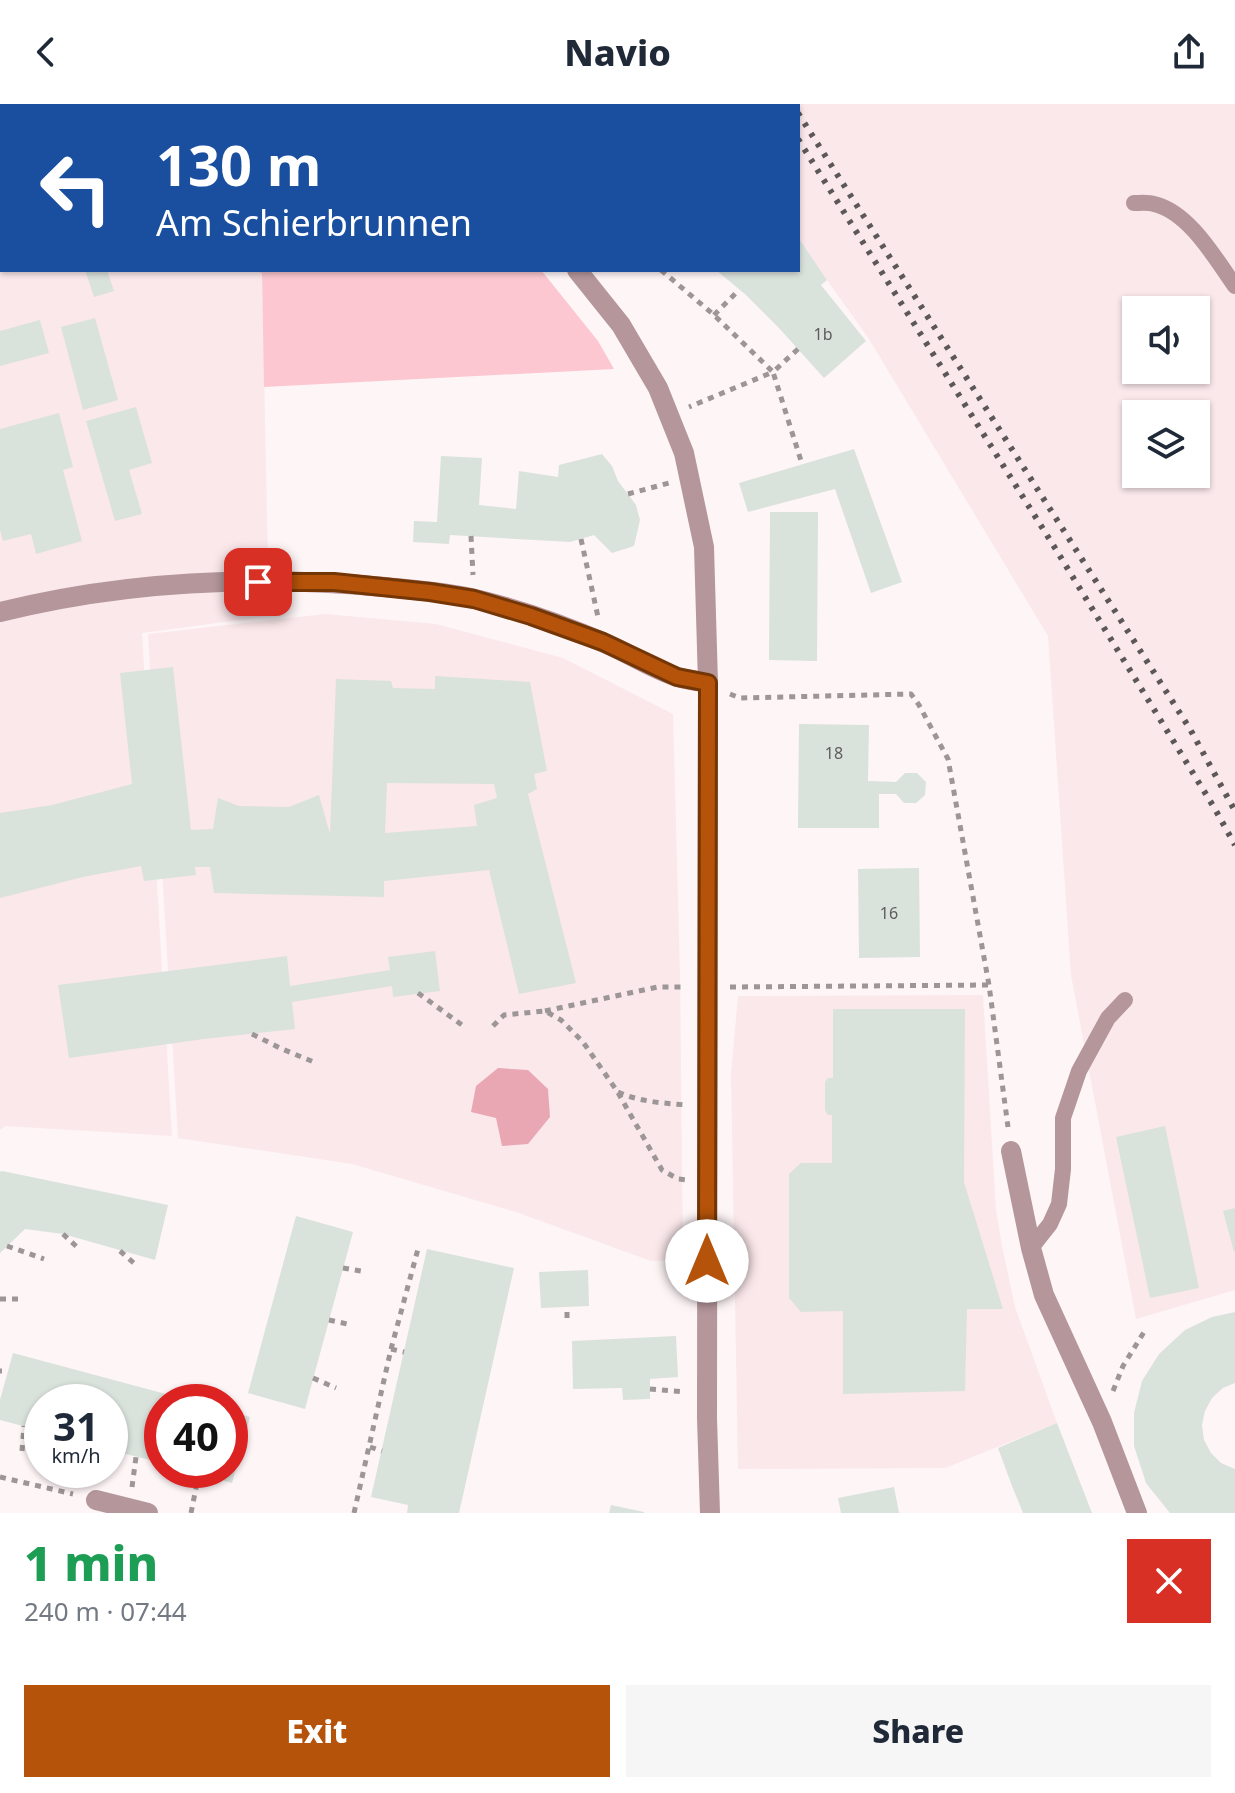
<!DOCTYPE html>
<meta charset="utf-8">
<style>
:root{--surface:#fff;--page:#f6f6f7;--text:#1f2937;--muted:#747a83;--accent:#b45309}
body{margin:0;font-family:"Noto Sans",sans-serif;background:var(--page);color:var(--text);height:100vh;display:flex;flex-direction:column;font-size:30px;white-space:nowrap}
*{box-sizing:border-box;margin:0}
p{font-size:26px;color:var(--muted)}
.icon{flex:none;width:44px;height:44px;fill:none;stroke:currentColor;stroke-width:2;stroke-linecap:round;stroke-linejoin:round}
.map{position:relative;height:1409px;overflow:hidden}
.side{display:flex;flex-direction:column;background:var(--surface);flex:1}
.side>*{flex:none}
.guide{position:absolute;left:0px;top:0px;width:800px;height:168px;box-shadow:0 2px 6px #0004;background:#1a4fa0;color:#fff;overflow:hidden}
.buttons{position:absolute;left:1122px;top:192px;display:grid;gap:16px}
.buttons a{display:grid;place-items:center;width:88px;height:88px;border-radius:0px;background:var(--surface);box-shadow:0 2px 6px #0004;font-size:40px}
.speed{position:absolute;left:24px;top:1280px;display:flex;gap:16px;font-size:40px;font-weight:700;text-align:center}
.speed>*{display:grid;place-content:center;width:104px;height:104px;border-radius:50%;background:var(--surface);box-shadow:0 2px 6px #0004;line-height:1}
.speed small{font-size:20px;font-weight:400}
.speed .limit{border:12px solid #d22;background:#fff;color:#111}
.pin{position:absolute;display:grid;place-items:center;width:68px;height:68px;color:#fff;margin:-34px;border-radius:16px;box-shadow:0 4px 12px #0006}
.me{position:absolute;width:88px;margin:-44px;rotate:0deg;stroke-linejoin:round;filter:drop-shadow(0 0 6px #0008)}
.turn{display:flex;align-items:center;gap:28px;height:168px;padding:0 24px;font-size:36px}
.turn .icon{width:104px;height:104px;stroke-width:2.5}
.turn b{display:block;font-size:56px;line-height:68px}
.round{display:grid;place-items:center;flex:none;width:84px;height:84px;border-radius:0px;background:var(--page)}
.summary{display:flex;align-items:center;justify-content:space-between;height:136px;padding:0 24px}
h1{font-size:48px;font-weight:800;line-height:60px;color:#1e9e55}
.cta{display:flex;gap:16px;margin-top:auto;padding:16px 24px}
.cta a{flex:1;height:92px;border-radius:0px;background:var(--accent);color:#fff;font-size:32px;font-weight:800;line-height:92px;text-align:center}
.cta a+a{background:var(--page);color:var(--text)}
header{display:flex;justify-content:space-between;align-items:center;height:104px;padding:0 24px;background:var(--surface);font-size:36px;font-weight:800}
.map>svg:first-child{display:block}
.built{fill:#fbe8eb;fill-rule:evenodd}
.green{fill:#fcc7d1}
.water{fill:#e9a7b4}
.lines{fill:none;stroke-linecap:round;stroke-linejoin:round}
.stream{stroke:#e9a7b4;stroke-width:9}
.building{fill:#dae2dc;fill-rule:evenodd}
.path{stroke:#9c9697;stroke-width:5;stroke-dasharray:6 6;stroke-linecap:butt}
.service{stroke:#b4969b;stroke-width:16}
.minor{stroke:#b4969b;stroke-width:20}
.tertiary{stroke:#b4969b;stroke-width:20}
.rail{stroke:#5c5758;stroke-width:6;stroke-dasharray:4 8;stroke-linecap:butt}
.route-casing{stroke:#753606;stroke-width:20}
.route{stroke:#b45309;stroke-width:14}
.labels{text-anchor:middle;dominant-baseline:central;stroke-width:7;stroke-linejoin:round;paint-order:stroke}
.number-label{font-size:16px;fill:#5e5c5c}
</style>
<header><svg class="icon" aria-label="back" viewBox="0 0 24 24"><path d="M15 5l-7 7 7 7"/></svg>Navio<svg class="icon" aria-label="share" viewBox="0 0 24 24"><path d="M12 15V3M7 8l5-5 5 5M5 13v7h14v-7"/></svg></header>
<div class="map">
<svg width="1235" height="1409" viewBox="0 0 1235 1409">
<rect width="100%" height="100%" fill="#fef5f7"/>
<g class="built">
<path d="M730,0H1235V1186L1136,1215L1071,871L1048,532L869,235L827,176L798,133V101L801,99L798,95V2H731ZM1136,206H1196V266H1136ZM1136,310H1196V370H1136Z"/>
<path d="M2,141V166H252L262,168L269,512L142,529L172,1032L5,1022L0,1026V142Z"/>
<path d="M325,510L436,520L563,554L673,610L680,870L683,1156L651,1157L516,1108L352,1060L178,1034L148,530Z"/>
<path d="M983,891L996,1106L1002,1142L1015,1203L1057,1319L945,1364L738,1365L731,969L738,892Z"/>
</g>
<path class="green" d="M252,166H541L598,237L614,265L264,283L262,169Z"/>
<path class="water" d="M498,964L528,966L548,985L550,1013L528,1040L502,1042L496,1014L471,1008L476,982Z"/>
<g class="lines">
<path class="stream" d="M0,60H2"/>
</g>
<g class="building">
<path d="M798,133L827,176L821,181L866,237L824,274L778,223L746,191L716,166H798Z"/>
<path d="M85,166H107L114,187L94,193Z"/>
<path d="M95,214L118,296L83,306L61,223Z"/>
<path d="M40,216L49,249L0,262V227Z"/>
<path d="M136,303L152,359L129,366L142,410L115,417L86,317Z"/>
<path d="M59,309L73,363L63,366L82,437L36,450L31,430L3,437L0,426V325Z"/>
<path d="M854,345L902,478L871,489L835,385L748,408L739,379Z"/>
<path d="M602,350L612,362L618,377L636,401L640,416L634,442L612,449L594,431L570,438L450,431L449,440L413,438L414,417L437,418L441,352L482,354L479,401L516,405L519,367L558,373L559,361Z"/>
<path d="M770,408H818L817,557L769,556Z"/>
<path d="M173,563L191,726L213,725L218,694L239,702L289,703L319,691L330,730L336,575L391,577L393,584L435,585V572L530,578L547,667L534,670L537,685L528,690L576,879L519,890L489,766L384,777V793L214,789L210,763H195L196,771L144,777L141,762L83,773L0,794V709L52,701L132,680L120,569ZM387,679L494,680L497,694L474,701L477,722L385,729Z"/>
<path d="M799,620L869,621L868,677L896,678L905,669H917L926,678L925,691L916,699H904L896,690H879V724H798Z"/>
<path d="M919,764L920,853L859,854L858,765Z"/>
<path d="M435,847L440,887L393,893L392,882L292,898L295,925L204,935L69,954L58,881L287,852L290,882L390,866L388,853Z"/>
<path d="M833,905H965L964,1078L1003,1205H967L965,1287L843,1290V1207L801,1208L789,1194V1070L801,1059H832V1011H828L825,1006V978L828,974H833Z"/>
<path d="M1165,1022L1199,1184L1150,1194L1116,1033Z"/>
<path d="M2,1067L168,1101L155,1156L63,1130L25,1125L0,1149V1068Z"/>
<path d="M1235,1104V1147L1234,1148L1223,1107Z"/>
<path d="M296,1112L353,1128L305,1305L248,1289Z"/>
<path d="M427,1145L514,1164L459,1409H407L408,1401L371,1393Z"/>
<path d="M588,1166L589,1202L541,1204L539,1168Z"/>
<path d="M1235,1208V1279L1223,1284L1212,1294L1205,1307L1202,1321L1204,1336L1211,1349L1221,1359L1235,1365V1409H1170L1146,1379L1134,1342V1309L1142,1277L1159,1250L1185,1226L1212,1213Z"/>
<path d="M676,1232L678,1273L650,1275V1295L623,1296L622,1284L573,1285L572,1237Z"/>
<path d="M13,1249L192,1297L162,1298V1359L110,1346V1298H42V1327L0,1316V1296Z"/>
<path d="M230,1307L250,1313L232,1379L190,1367L230,1366Z"/>
<path d="M1057,1319L1092,1409H1023L1012,1382L998,1344Z"/>
<path d="M894,1383L899,1409H841L838,1394Z"/>
<path d="M611,1401L644,1408V1409H609Z"/>
</g>
<g class="lines">
<g class="path">
<path d="M652,0L655,2"/>
<path d="M626,2L630,0"/>
<path d="M661,166L714,211L773,268L689,303"/>
<path d="M714,211L739,186"/>
<path d="M798,245L773,268L802,360"/>
<path d="M628,390L669,379"/>
<path d="M471,432L473,471"/>
<path d="M581,435L598,513"/>
<path d="M730,590L740,594L911,590L919,601L948,655L989,881L1008,1023"/>
<path d="M730,883L989,881"/>
<path d="M418,889L462,921"/>
<path d="M545,907L658,883H684"/>
<path d="M493,922L504,911L545,907L561,916L583,938L617,987L662,1066L678,1075L687,1076"/>
<path d="M252,930L282,945L314,958"/>
<path d="M618,988C640,998 663,999 687,1001"/>
<path d="M63,1130L78,1144"/>
<path d="M7,1142L44,1155"/>
<path d="M120,1147L135,1160"/>
<path d="M343,1164L366,1168"/>
<path d="M0,1195H19"/>
<path d="M567,1214V1203"/>
<path d="M329,1216L352,1221"/>
<path d="M391,1245L404,1248"/>
<path d="M0,1267H2"/>
<path d="M313,1274L336,1284"/>
<path d="M650,1285L685,1288"/>
<path d="M1113,1287L1123,1262L1144,1228"/>
<path d="M370,1343L382,1347"/>
<path d="M22,1347L24,1322"/>
<path d="M0,1373L73,1390"/>
<path d="M132,1383L136,1353"/>
<path d="M191,1409L199,1369"/>
<path d="M354,1409L391,1245L418,1145"/>
</g>
<g class="service">
<path d="M1134,99C1140,99 1148,98 1154,100C1189,108 1215,154 1235,182"/>
<path d="M1031,1144L1050,1120L1059,1100L1063,1065V1014L1079,967L1108,914L1125,896"/>
</g>
<g class="minor">
<path d="M0,508C125,477 257,471 385,483C415,486 446,488 475,495C518,505 566,522 607,540C630,550 654,566 678,573C687,576 698,577 708,579"/>
<path d="M1011,1047L1031,1144L1044,1191L1102,1318L1137,1409"/>
<path d="M96,1396L148,1409"/>
</g>
<g class="tertiary">
<path d="M345,0L349,2"/>
<path d="M577,166L621,221L658,284L684,349L704,443L708,579L707,1314L710,1409"/>
</g>
<g class="rail">
<path d="M775,0L776,2"/>
<path d="M798,9L1190,625L1235,707"/>
<path d="M798,35L1055,444L1215,705L1235,741"/>
</g>
</g>
<g class="lines">
<defs>
<path id="route" d="M258,478H334L430,488L474,495L531,512L603,538L677,573L708,579L707,1157"/>
</defs>
<use href="#route" class="route-casing"/>
<use href="#route" class="route"/>
</g>
<g class="labels">
<g class="number-label">
<text x="823" y="230">1b</text>
<text x="834" y="649">18</text>
<text x="889" y="809">16</text>
</g>
</g>
</svg>
<div class="buttons">
<a><svg class="icon" aria-label="sound" viewBox="0 0 24 24"><path d="M4 9h4l5-4v14l-5-4H4zM17 9q2 3 0 6"/></svg></a>
<a><svg class="icon" aria-label="layers" viewBox="0 0 24 24"><path d="M12 4l9 5-9 5-9-5zM3 14l9 5 9-5"/></svg></a>
</div>
<div class="speed"><div>31<small>km/h</small></div><div class="limit">40</div></div>
<div class="pin" style="left:258px;top:478px;background:#d93025"><svg class="icon" aria-label="arrive" viewBox="0 0 24 24"><path d="M6 21V4h12l-3 4 3 4H6"/></svg></div>
<svg class="me" style="left:707px;top:1157px" viewBox="-20 -20 40 40"><circle r="19" fill="#fff"/><path d="M0-13L10 11 0 6-10 11z" fill="#b45309"/></svg>
<div class="guide">
<div class="turn"><svg class="icon" aria-label="left" viewBox="0 0 24 24"><path d="M17 20v-9H6M10 6l-5 5 5 5"/></svg><div><b>130 m</b>Am Schierbrunnen</div></div>
</div>
</div>
<section class="side">
<div class="summary"><div><h1>1 min</h1><p>240 m · 07:44</p></div><a class="round" style="background:#d93025;color:#fff"><svg class="icon" aria-label="close" viewBox="0 0 24 24"><path d="M6 6l12 12M18 6L6 18"/></svg></a></div>
<div class="cta"><a>Exit</a><a>Share</a></div>
</section>
